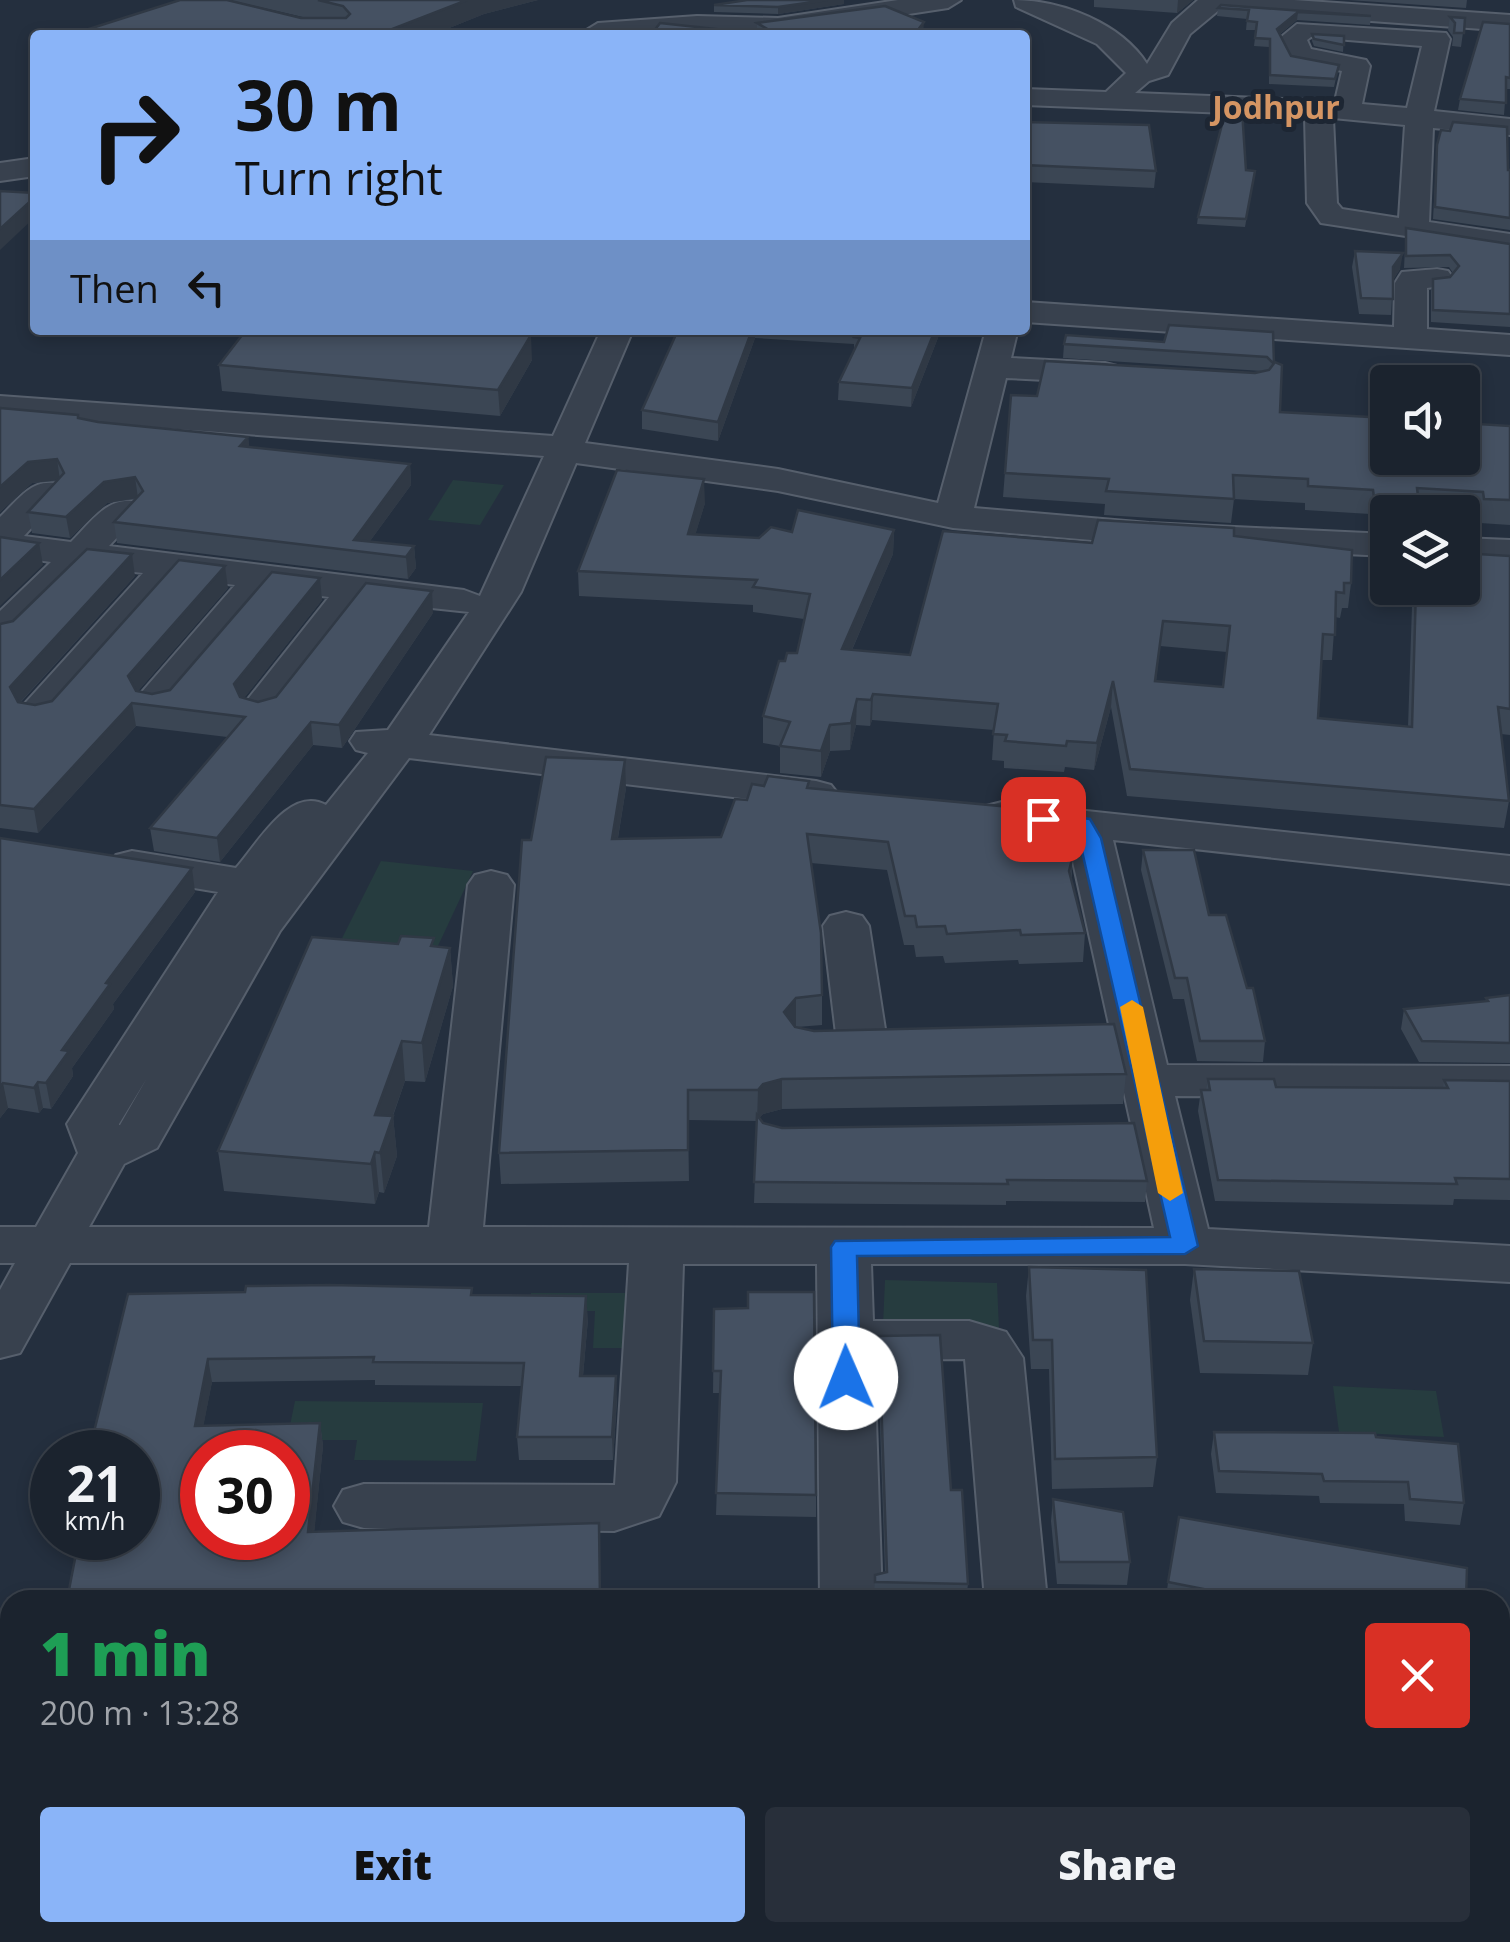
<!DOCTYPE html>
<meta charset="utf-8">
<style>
:root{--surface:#1b232e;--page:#282f3a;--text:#f1f3f6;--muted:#a0a4aa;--line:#39404a;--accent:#8ab4f8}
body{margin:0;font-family:"Open Sans",sans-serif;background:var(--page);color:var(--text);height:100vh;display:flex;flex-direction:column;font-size:38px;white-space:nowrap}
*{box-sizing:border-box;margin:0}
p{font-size:32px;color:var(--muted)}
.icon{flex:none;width:55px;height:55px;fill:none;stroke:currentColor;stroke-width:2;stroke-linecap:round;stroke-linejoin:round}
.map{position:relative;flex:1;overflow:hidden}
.sheet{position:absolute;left:0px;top:1590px;width:1510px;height:352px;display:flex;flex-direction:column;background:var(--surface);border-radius:30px 30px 0 0;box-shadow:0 5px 15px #0003,0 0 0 2px var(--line)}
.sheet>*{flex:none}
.banner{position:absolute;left:30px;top:30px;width:1000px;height:305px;border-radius:10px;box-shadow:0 5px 15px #0003,0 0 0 2px var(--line);background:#8ab4f8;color:#111;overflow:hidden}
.tools{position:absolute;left:1370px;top:365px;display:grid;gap:20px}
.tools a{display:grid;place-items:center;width:110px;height:110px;border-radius:10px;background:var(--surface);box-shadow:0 5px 15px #0003,0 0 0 2px var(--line);font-size:50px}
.speed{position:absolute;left:30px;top:1430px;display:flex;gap:20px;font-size:50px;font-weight:700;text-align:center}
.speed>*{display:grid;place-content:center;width:130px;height:130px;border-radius:50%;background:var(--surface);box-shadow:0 5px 15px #0003,0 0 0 2px var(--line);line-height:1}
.speed small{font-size:25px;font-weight:400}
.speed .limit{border:15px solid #d22;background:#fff;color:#111}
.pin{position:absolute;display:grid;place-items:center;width:85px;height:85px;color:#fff;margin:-42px;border-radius:20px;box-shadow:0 5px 15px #0006}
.me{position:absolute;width:110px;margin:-55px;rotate:359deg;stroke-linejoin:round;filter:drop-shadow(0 0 8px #0008)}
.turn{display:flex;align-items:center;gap:35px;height:210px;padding:0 40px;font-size:45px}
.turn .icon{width:130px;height:130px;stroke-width:2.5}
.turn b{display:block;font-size:70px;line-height:85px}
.then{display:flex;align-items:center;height:95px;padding:0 40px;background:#0003;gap:20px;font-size:38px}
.round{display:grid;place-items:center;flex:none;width:105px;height:105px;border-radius:10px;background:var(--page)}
.head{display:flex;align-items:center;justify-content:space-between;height:170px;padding:0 40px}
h1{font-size:60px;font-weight:800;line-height:75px;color:#1e9e55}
.cta{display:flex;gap:20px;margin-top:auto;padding:20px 40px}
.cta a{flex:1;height:115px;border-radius:10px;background:var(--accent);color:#111;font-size:40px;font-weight:800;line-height:115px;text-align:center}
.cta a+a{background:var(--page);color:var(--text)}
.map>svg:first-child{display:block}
.green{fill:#263c3f}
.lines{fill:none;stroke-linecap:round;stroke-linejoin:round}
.minor-casing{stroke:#565f6c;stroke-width:4}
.major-casing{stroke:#414a57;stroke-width:5}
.minor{fill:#38414e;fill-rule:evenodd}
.major{fill:#56606e;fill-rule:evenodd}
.wall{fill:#3b4654;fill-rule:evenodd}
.shaded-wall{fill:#303945}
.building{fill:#455162;stroke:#303945;stroke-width:2.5;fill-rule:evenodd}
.route{fill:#1a73e8;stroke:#114b97;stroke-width:2.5}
.slow{fill:#f59e0b}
.labels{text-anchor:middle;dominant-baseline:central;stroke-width:10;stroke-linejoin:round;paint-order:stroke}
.far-district-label{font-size:32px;font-weight:bold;fill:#d59563;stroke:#1d2633}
</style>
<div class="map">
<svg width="1510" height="1942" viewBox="0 0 1510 1942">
<rect width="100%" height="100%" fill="#242f3e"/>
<g class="green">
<path d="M453,480L504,485L480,525L428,520Z"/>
<path d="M381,861L473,871L437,948L331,960Z"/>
<path d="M885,1280L997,1283L999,1329L883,1325Z"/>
<path d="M531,1293H643L641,1348H593L595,1311H529Z"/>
<path d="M1333,1386L1436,1391L1444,1437L1339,1432Z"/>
<path d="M295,1401L483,1403L476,1461L354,1460L357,1440H287Z"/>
</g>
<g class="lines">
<defs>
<g id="minor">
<path d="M898,0H961L948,8L778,34L588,35L585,31L598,23L697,16L778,18Z"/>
<path d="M1014,0C1061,0 1121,23 1147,64L1172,23L1198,0H1294L1510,15V31L1219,10L1190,34L1168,75L1149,81L1135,93L1335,101L1342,71L1291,61L1280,38L1297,24L1446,33L1450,39L1434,111L1510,119V135L1433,128L1429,222L1510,234V252L1321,223L1307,203L1305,116L1025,105V89L1106,92L1126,73L1097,44L1016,7ZM1311,37L1422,46L1407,108L1362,104L1370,66L1366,60L1311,49L1307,40ZM1333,118L1405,125L1399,218L1342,209L1337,203Z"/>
<path d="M35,158V176L0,181V163Z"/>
<path d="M1437,269L1448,271L1453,278L1448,285L1427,288V329L1510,335V355L1025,322V302L1394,327L1395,283L1402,272Z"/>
<path d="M601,330H633L585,443L778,469L938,503L984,337L988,330H1012L1016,337L1011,358L1105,363L1117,366L1122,373L1117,380L1105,383L1006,378L974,508L1149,523L1388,534V556L1149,545L953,528L778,491L576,463L521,592L429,735L816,781L831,785L838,794L831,803L816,807L409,758L280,931L157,1148L124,1164L89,1227H429L468,885L475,875L491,871L507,875L514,885L483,1227L1154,1228L1068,839L1066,835L986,824L980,815L986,806L1002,802L1510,856V884L1113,840L1167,1065L1510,1066V1098L1175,1096L1208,1229L1510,1246V1282L1185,1264H871L873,1321H969L1006,1332L1023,1358L1047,1600H985L965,1359L874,1360L882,1600H820L817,1264H683L676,1482L659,1516L614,1531L364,1528L343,1522L334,1506L343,1490L364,1484L615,1485L629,1263H70L20,1353L0,1358V1290L15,1263H0V1227H36L78,1153L67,1124L218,892L116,875L109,865L116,855L132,851L236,868C258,843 290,785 326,805L368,753L356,750L350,741L356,732L388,730L469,612L366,601L276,718L261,721L246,718L240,709L329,597L273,590L170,710L155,713L140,710L134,701L235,585L180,578L53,721L38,724L23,721L17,712L143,573L89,567L14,641L0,645V611L51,562L0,555V517C19,499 32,477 60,484L65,492L24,536L71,542C91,522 108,495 138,502L143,510L109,546L464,590L480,596L544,456L0,416V396L553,436ZM147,1078L120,1125H119V1124Z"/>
<path d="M1462,538L1510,540V562L1462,560Z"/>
<path d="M846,912L862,916L869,926L887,1042L879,1053L862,1057L845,1053L837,1042L823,926L830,916Z"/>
</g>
<g id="major">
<path d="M1510,1779V1871L1500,1875V1782Z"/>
<path d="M1500,1911L1510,1931L1507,1942H1427L1430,1932H1500Z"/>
</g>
</defs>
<use href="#minor" class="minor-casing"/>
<use href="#major" class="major-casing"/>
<use href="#minor" class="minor"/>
<use href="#major" class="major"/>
</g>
<g class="wall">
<path d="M229,0H538L484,14L432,35H70L307,18Z"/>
<path d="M1094,0H1193L1177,13L1094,7Z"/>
<path d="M1348,0H1467L1466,8Z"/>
<path d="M844,4L778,14L714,12V5Z"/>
<path d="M1218,8L1371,16L1370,25L1297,20L1280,34L1291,56L1339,65L1334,87L1269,84V47L1254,46L1256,30H1246L1247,19L1217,16Z"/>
<path d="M1450,17L1465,18L1461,47L1452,46L1453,37L1448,30Z"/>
<path d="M757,23L923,35H651L757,34Z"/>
<path d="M1510,24V89H1506L1504,115L1458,110L1460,99Z"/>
<path d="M1313,34L1344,36L1343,52L1314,46L1312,41Z"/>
<path d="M1025,122L1156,171L1154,188L1025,182Z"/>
<path d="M1437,145L1510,170V230L1433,219Z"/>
<path d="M1255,171L1245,227L1197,224L1198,217Z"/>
<path d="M1406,228L1510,244V327L1431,322V291L1433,279L1450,277L1453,273L1449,267L1404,268Z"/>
<path d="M1355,251L1400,269L1393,280L1391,315L1359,314L1352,267Z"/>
<path d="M246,330H523V334L532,360L500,416L222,391L219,365Z"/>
<path d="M678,330H941L911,407L838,400L839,382L854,350V344L755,338L718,441L642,429V410Z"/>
<path d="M1273,332L1274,363L1280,412L1510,426V525L1480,523L1479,516L1462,515V512H1388V533L1371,529L1370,514L1305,510V503L1234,499L1231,523L1104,515L1105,504L1003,497L1011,395L1037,396L1262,371L1063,358L1064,344L1164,342Z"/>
<path d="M0,408L78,415L79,419L98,422L248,437L249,447L410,464L411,485L370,541L414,546L416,568L408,579L117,543L114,522L136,499L107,503L70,538L32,533L28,512L58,481L32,483L0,512Z"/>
<path d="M705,503L695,535L759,538L792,532L894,530L893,554L852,650L910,655L1092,543L1234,536L1351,583L1348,608H1342L1340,618L1335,617L1332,660H1321L1318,718L1408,727L1412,606L1379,604L1374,559L1378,534H1388V588H1462L1510,556V735L1501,734L1509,801L1504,828L1127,796L1111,707L1094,770L1065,767L1064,772L1004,768V761L992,760L994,730L872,720L870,726L856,725L850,750L830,751L821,777L780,773V746L763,743V716L785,661L797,653L804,619L753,612V605L579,596L578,571ZM1160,646L1227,652L1223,687L1156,681Z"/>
<path d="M135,576L21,702L35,705L52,701L228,588L138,691L152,694L170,690L320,578L322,600L244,698L258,702L276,697L433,613L342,748L313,745L220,862L154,851L150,828L227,737L136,726L38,833L0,828V624L13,621Z"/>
<path d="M809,781V789L1071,840L1072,881L1085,933L1083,962L1019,964L1018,960L945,963L943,956L916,957L914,945H904L887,870L811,863L822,995V1025L797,1027L814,1031L1126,1074L1123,1104L782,1109L763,1114L759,1118L763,1123L782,1128L1147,1181L1145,1202L1006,1201V1205L754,1203L757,1121L688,1120L689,1181L501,1184L499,1153L531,840L626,788L618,838L721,837L747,800L764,786Z"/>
<path d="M0,838L195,892L113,1004L114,1009L72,1068L73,1076L51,1109L43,1108L39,1113L8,1108L0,1118Z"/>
<path d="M1143,850L1209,915L1247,988L1265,1041L1263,1062L1197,1061L1184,999H1173L1141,870Z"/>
<path d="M435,946L450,948L453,986L425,1082L405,1081L393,1116L397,1156L384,1193L379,1192L375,1204L224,1191L218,1151Z"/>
<path d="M1510,995V1063L1419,1062L1401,1029L1404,1009L1486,1002V998Z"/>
<path d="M1208,1079L1276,1087L1443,1088L1444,1080L1510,1081V1200L1454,1199L1453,1205L1215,1201L1198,1111L1201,1090H1206Z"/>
<path d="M1029,1267L1157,1457L1153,1487L1052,1489L1049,1369H1031L1026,1296Z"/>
<path d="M1194,1269L1313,1343L1308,1375L1200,1373L1190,1300Z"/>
<path d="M128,1294L472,1295L588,1319L583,1376L617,1399L613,1460H519L517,1437L522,1386L375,1385V1380L212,1382L203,1426L320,1423L323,1446L314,1532L599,1523L601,1600H67Z"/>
<path d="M748,1308L816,1495V1517L716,1515L720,1393H713L714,1309Z"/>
<path d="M879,1336L968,1584L966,1600H874L875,1575L885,1572L878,1364Z"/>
<path d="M1214,1432L1376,1437L1464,1503L1460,1525L1405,1521L1404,1504L1320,1503L1319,1496L1216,1493L1211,1454Z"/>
<path d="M1053,1499L1130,1562L1127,1585L1057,1584L1051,1521Z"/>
<path d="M1168,1582L1466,1600H1166Z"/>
</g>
<g class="shaded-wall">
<path d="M467,0H538L484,14L432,35H377Z"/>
<path d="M827,0H844V4L778,14V7Z"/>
<path d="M1178,0H1193L1177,13Z"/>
<path d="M1298,12L1297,20L1276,37L1277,29Z"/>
<path d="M924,22L923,35H914Z"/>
<path d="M35,197V217L0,250V229Z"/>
<path d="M1403,253L1400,269L1391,283L1393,267Z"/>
<path d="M520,330H523L522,351L531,335L532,360L500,416L498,390Z"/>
<path d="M752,330H755V338L718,441V422Z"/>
<path d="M935,330H941L911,407L912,388Z"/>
<path d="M248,437L251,458L240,446Z"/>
<path d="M57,459L60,480L32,483L0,512V487L28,462Z"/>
<path d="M410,464L411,485L362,552L354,540Z"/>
<path d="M135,477L138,498L107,503L70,538L66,517L104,482Z"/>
<path d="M704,479L705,503L688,559V534Z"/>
<path d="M894,530L893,554L841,675L842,649Z"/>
<path d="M39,543L43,565L0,606V580Z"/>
<path d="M414,546L416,568L408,579L406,557Z"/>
<path d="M132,554L135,576L14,709L10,687Z"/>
<path d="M225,566L228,588L131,699L128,676Z"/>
<path d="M320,578L322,600L237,707L234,684Z"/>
<path d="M432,591L433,613L342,748L339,725Z"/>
<path d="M1113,681L1111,707L1094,770L1097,743Z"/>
<path d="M873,694L872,720L870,726L871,700Z"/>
<path d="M857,699L856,725L850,750L851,723Z"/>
<path d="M132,703L136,726L38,833L34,809Z"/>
<path d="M311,722L313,745L220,862L217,838Z"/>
<path d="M830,725V751L821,777V751Z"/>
<path d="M625,760L626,788L613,867L612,839Z"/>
<path d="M192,868L195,892L113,1004L114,1009L72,1068L73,1076L51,1109L46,1083L62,1050L106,983Z"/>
<path d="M450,948L453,986L425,1082L422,1043Z"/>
<path d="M796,998V1027L784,1012Z"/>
<path d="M402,1041L405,1081L379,1154L375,1115Z"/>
<path d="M782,1079V1109L763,1114L757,1121L758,1090L763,1084Z"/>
<path d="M38,1082L43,1108L39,1113L34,1088Z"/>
<path d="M3,1083L8,1108L0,1118V1087Z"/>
<path d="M393,1116L397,1156L384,1193L380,1153Z"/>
<path d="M375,1152L379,1192L375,1204L371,1164Z"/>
<path d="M586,1296L588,1319L581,1398L580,1376Z"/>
<path d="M208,1359L212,1382L199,1449L195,1426Z"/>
<path d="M616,1376L617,1399L613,1460L612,1437Z"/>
<path d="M320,1423L323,1446L312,1555L308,1532Z"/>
<path d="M27,1932H43L39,1942H23Z"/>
</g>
<g class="building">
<path d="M180,0H227L301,18H346L350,14L343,6L318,0H467L377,35H70Z"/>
<path d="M747,0H827L778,7L714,5Z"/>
<path d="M1221,5L1371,16L1298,12L1277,29L1291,56L1339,65L1335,79L1270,75V39L1255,38L1257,22L1247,21L1249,10L1218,8Z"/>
<path d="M885,6L924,22L914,35H778L757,23Z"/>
<path d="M1450,17L1465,18L1464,33H1454L1455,23Z"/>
<path d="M1483,22L1510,24V78L1506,77V103L1460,99Z"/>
<path d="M660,23L771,35H651Z"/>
<path d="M1312,34L1344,36V45L1314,39Z"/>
<path d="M1226,109L1242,110L1246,170L1255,171L1246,219L1198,217Z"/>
<path d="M1025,122L1149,125L1156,171L1025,165Z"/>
<path d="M1453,122L1507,127L1508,170H1510V218L1435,207L1437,145L1441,130L1450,131Z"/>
<path d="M0,191L35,193V197L0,229Z"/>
<path d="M1406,228L1510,244V314L1433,310V279L1450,277L1459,266L1450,255L1406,256Z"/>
<path d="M1355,251L1403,253L1393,267V299L1361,298Z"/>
<path d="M1169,325L1273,332L1274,364L1267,357L1064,344L1066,335L1164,342Z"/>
<path d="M246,330H520V333L531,335L498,390L219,365Z"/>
<path d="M678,330H752L718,422L642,410Z"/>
<path d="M858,330H935L912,388L839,382L860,338L854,337Z"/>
<path d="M1045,361L1255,373L1269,370L1275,362L1282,365L1280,412L1388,418V458H1462V423L1510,426V500L1484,499L1483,492L1417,488L1420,512H1395V509L1375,505L1373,490L1308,486V479L1233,475L1234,499L1106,491L1109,479L1005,473L1011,395L1037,396Z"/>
<path d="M0,408L78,415V418L98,422L248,437L240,446L410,464L354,540L414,546L406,557L114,522L143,491L135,477L104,482L66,517L28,512L64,473L57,459L28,462L0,487Z"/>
<path d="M617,470L704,479L688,534L759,538L771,527L792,532L798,510L894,530L842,649L910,655L943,531L1092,543L1098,520L1234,528V536L1352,550L1351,583H1344V593L1336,592L1335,635L1323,634L1318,718L1412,727L1416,588H1462V553L1510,556V709L1498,707L1509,801L1130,769L1113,681L1097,743L1067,741L1066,746L1005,741L1007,735L993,734L998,704L873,694L871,700L857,699L851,723L830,725L821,751L780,746L790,722L763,716L779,661H785L787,653H797L810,594L753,587L757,580L578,571ZM1163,621L1230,626L1223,687L1155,681Z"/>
<path d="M1378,534H1388V579H1382Z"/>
<path d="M0,537L39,543L0,580Z"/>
<path d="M87,549L132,554L10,687L18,702L35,705L52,701L179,560L225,566L128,676L136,691L152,694L170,690L272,572L320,578L234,684L240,697L258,702L276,697L366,583L432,591L339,725L311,722L217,838L150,828L245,717L132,703L34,809L0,805V624L13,621Z"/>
<path d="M546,757L625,760L612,839L721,837L735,799L747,800L752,784L764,786L768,776L809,781L807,788L1065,812L1071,840L1069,849L1074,851L1069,871L1085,933L1021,935L1020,930L947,934L945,926L917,927L915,916H905L888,842L807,834L821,933L822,995L796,998L784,1012L795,1027L814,1031L1114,1024L1126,1074L782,1079L763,1084L758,1090H688V1150L499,1153L522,840H531Z"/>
<path d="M0,838L192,868L106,983L110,984L62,1050L69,1051L46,1083L38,1082L34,1088L3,1083L0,1087Z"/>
<path d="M1143,850H1194L1209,915H1226L1247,988H1253L1265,1041H1200L1187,978H1175Z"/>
<path d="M401,936L434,938L431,946L450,948L422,1043L402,1041L375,1115L393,1116L380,1153L375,1152L371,1164L218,1151L312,937L398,944Z"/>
<path d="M1510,995V1043L1422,1041L1404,1009L1488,1001L1486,998Z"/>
<path d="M1208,1079H1274L1276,1087L1448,1088L1444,1080L1510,1081V1179L1455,1178L1457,1184L1218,1180L1201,1090H1210Z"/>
<path d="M757,1115L763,1123L782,1128L1134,1123L1147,1181L1007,1180L1008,1184L754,1182Z"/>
<path d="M1029,1267L1146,1270L1157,1457L1055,1459L1052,1340H1033Z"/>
<path d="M1194,1269L1299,1271L1313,1343L1204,1341Z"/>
<path d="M330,1285L472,1288L471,1295L586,1296L580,1376H616L612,1437H517L524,1363L373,1362L374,1357L208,1359L195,1426L320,1423L308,1532L599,1523L600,1600H67L79,1538H138V1452H89L128,1294L245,1292L246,1286ZM202,1452H288V1538H202Z"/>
<path d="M748,1292H814L816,1495L716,1493L721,1371H713L714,1309L748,1308Z"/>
<path d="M940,1335L951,1490H962L968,1584L875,1582V1575L887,1572L879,1336Z"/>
<path d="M1214,1432L1375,1433L1376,1437L1458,1444L1464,1503L1410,1499L1408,1482L1324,1481L1322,1474L1219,1471Z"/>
<path d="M1053,1499L1123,1512L1130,1562H1059Z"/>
<path d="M1179,1517L1467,1568L1466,1600H1249V1598L1168,1582Z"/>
<path d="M0,1609L10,1610V1932H27L23,1942H0Z"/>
<path d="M144,1932H563L561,1942H141Z"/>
</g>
<path class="route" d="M1043,813L1090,819L1101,838L1198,1246L1185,1254L857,1256L860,1378L856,1385H837L833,1378L831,1247L835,1241L1170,1237L1079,838L1074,829L1036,824L1033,819L1036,815Z"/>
<path class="slow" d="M1132,1000L1143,1007L1183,1193L1170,1201L1158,1193L1120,1007Z"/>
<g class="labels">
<g class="far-district-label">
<text x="1276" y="106">Jodhpur</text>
</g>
</g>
</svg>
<div class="tools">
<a><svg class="icon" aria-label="sound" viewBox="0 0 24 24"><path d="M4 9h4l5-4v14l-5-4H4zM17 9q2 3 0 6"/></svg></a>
<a><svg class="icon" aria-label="layers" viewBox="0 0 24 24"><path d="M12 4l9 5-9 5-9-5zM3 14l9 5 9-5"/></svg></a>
</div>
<div class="speed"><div>21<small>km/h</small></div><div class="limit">30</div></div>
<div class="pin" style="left:1043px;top:819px;background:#d93025"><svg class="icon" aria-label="arrive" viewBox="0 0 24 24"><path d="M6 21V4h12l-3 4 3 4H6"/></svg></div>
<svg class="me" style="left:846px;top:1378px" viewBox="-20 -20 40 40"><circle r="19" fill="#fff"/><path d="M0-13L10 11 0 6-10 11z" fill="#1a73e8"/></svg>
<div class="banner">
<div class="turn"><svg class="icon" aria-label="right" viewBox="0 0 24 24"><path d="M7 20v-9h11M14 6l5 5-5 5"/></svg><div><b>30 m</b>Turn right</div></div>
<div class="then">Then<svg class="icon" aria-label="left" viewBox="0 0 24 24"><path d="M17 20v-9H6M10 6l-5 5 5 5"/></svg></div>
</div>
<section class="sheet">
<div class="head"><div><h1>1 min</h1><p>200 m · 13:28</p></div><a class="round" style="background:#d93025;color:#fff"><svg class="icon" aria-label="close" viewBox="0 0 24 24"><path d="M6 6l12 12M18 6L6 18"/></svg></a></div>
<div class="cta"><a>Exit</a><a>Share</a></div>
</section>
</div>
